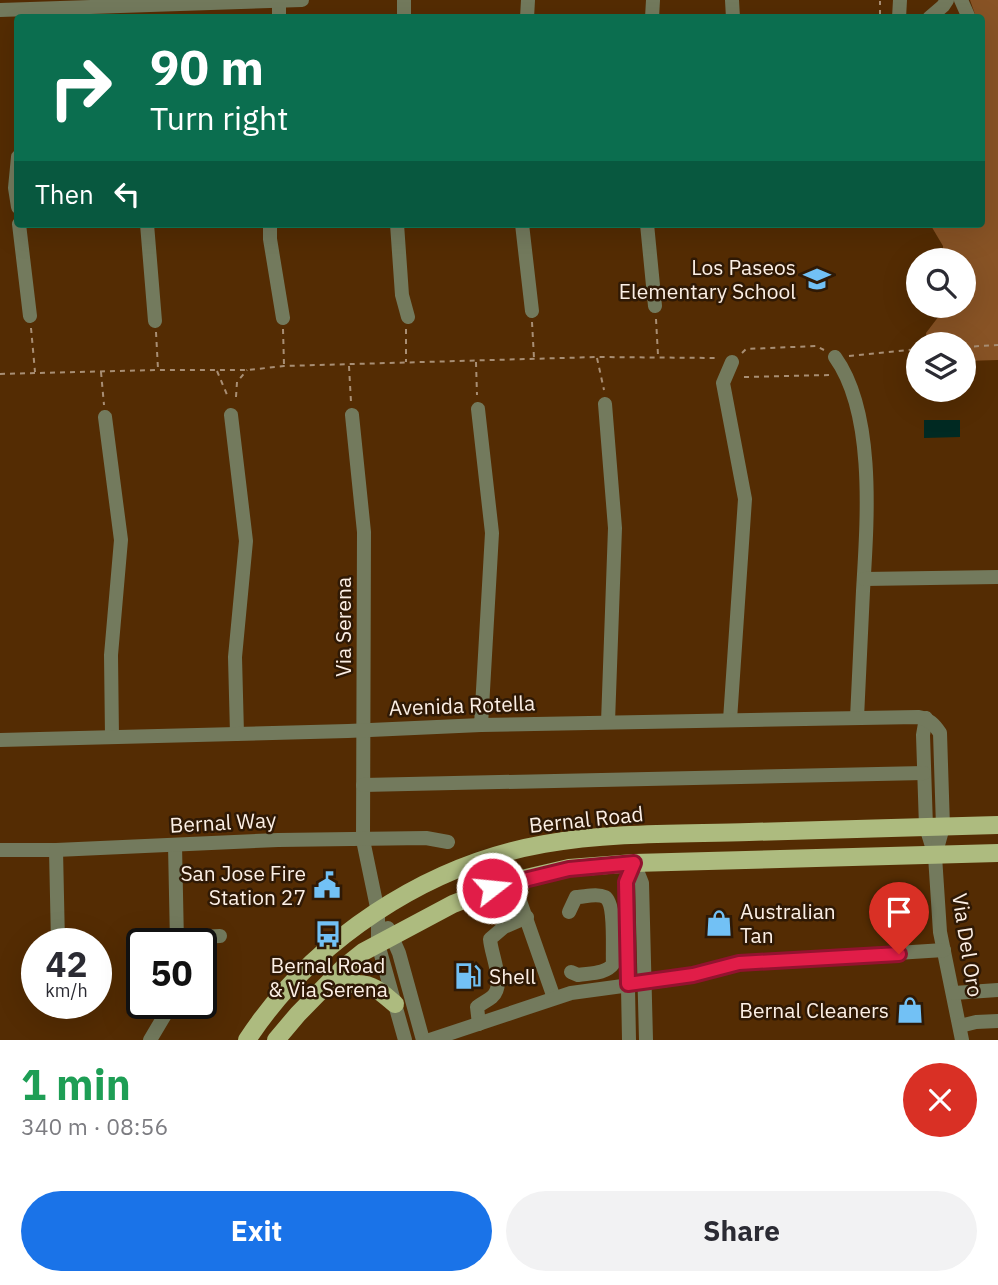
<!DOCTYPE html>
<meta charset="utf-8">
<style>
:root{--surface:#fff;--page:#f2f2f3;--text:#2b2b33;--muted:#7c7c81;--accent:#1a73e8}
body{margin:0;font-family:"IBM Plex Sans",sans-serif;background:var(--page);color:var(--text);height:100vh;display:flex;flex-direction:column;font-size:26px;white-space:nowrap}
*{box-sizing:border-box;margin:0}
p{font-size:23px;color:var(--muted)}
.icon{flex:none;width:38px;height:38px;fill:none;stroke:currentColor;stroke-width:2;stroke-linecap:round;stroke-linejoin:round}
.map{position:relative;height:1040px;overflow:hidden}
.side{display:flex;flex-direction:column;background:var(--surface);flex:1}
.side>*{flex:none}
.top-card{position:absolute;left:14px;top:14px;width:971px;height:214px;border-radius:7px;box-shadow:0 7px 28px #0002;background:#0b6e4f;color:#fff;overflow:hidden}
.controls{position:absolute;left:906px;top:248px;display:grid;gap:14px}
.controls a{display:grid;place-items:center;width:70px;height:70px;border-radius:50%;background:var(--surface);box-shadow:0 7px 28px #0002;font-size:35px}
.speed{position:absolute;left:21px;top:928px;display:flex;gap:14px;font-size:35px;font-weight:700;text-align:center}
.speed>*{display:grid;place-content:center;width:91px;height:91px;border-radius:50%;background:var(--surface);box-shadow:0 7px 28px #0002;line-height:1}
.speed small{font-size:18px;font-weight:400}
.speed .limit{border:4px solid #111;border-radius:10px;background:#fff;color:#111}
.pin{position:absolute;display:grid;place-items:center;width:60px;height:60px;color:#fff;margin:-72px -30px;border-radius:50% 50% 50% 0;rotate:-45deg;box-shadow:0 0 7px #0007}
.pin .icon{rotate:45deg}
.me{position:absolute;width:77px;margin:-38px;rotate:74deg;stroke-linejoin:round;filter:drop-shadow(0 0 5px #0008)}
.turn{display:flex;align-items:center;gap:24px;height:147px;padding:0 21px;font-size:32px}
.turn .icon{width:91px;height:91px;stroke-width:2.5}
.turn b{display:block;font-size:49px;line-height:60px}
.then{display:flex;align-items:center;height:66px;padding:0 21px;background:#0003;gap:14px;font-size:26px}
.round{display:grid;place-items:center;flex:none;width:74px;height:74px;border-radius:37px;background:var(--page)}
.overview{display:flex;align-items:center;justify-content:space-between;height:119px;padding:0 21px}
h1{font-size:42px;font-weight:700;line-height:52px;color:#1e9e55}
.button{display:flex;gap:14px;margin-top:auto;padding:14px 21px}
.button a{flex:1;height:80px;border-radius:42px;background:var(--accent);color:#fff;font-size:28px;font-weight:700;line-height:80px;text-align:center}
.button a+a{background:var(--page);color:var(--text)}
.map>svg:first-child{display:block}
.green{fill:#885325}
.water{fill:#002a23}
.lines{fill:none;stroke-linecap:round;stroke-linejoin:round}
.path{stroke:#a88e74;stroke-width:2;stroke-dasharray:5 5;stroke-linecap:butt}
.minor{stroke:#737a5d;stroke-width:14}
.major{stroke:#adbb7f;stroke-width:18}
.route-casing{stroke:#92132f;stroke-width:18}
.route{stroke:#e11d48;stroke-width:12}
.labels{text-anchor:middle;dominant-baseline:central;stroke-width:5;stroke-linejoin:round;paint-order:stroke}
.poi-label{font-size:21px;fill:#fcefe5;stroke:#2f1905;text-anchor:end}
.street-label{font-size:21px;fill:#fcefe5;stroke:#2f1905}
</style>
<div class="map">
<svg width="998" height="1040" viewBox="0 0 998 1040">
<rect width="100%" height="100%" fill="#542c03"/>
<path class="green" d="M970,0H998V360L964,361V345H927L926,333L942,312V306H964V261H943V246L930,224H982V18L976,17Z"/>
<path class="water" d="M924,420H960V437L924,438Z"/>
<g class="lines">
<g class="path">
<path d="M880,15V1"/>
<path d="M656,319L658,355"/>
<path d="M532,322L534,358"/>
<path d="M31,328L35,372"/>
<path d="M283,329L284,365"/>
<path d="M406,329V362"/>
<path d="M156,332L158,369"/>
<path d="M964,347L998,345"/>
<path d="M742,353L746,349L816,346L824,350"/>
<path d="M849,356L919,349"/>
<path d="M597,358L604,390"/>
<path d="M476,362L477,395"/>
<path d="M349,366L351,402"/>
<path d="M217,371L228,397"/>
<path d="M101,372L104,405"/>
<path d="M0,374L158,370H248L284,366L597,357L719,358"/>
<path d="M744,377L830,375"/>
<path d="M236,397L237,382L247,370"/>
</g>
<g class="minor">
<path d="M404,0V18"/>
<path d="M732,0L733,18"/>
<path d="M961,0L969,18"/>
<path d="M0,10L302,0"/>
<path d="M279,18V0"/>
<path d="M527,18L528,0"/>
<path d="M652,18L653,0"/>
<path d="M899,18L900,0"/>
<path d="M929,18L943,6L947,0"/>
<path d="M18,157L15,188L18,207"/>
<path d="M19,224L30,316"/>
<path d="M147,224L155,321"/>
<path d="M270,224V239L283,318"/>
<path d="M397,224L402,295L408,317"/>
<path d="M522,224L532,311"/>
<path d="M647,224L655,306"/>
<path d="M835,357C876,414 867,523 863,591C861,633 859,676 857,718"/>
<path d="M605,404L615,528L608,722"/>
<path d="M478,409L492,533L481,725"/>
<path d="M231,415L246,541L235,657L237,734"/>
<path d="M352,415L364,532L363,840L378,912V944L405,1040"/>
<path d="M105,417L121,540L111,655L112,737"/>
<path d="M864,579L998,577"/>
<path d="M926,718L923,735L926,827L935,856L940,932L962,1040"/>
<path d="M730,720L745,499L723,383L732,362"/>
<path d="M0,740L348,731L481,725L918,717C929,719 934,724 940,733L943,827L935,856"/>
<path d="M363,785L924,773"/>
<path d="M175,845L177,943"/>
<path d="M0,850H56L278,840L426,838L448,842"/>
<path d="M56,850L58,943"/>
<path d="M634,863L642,883L646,1040"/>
<path d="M513,881L554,998"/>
<path d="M569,912L576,897C584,897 597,893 605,897C616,904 612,950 613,964C606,974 589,973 578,975L571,972"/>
<path d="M388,928L399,953L423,1040"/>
<path d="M177,938L220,936"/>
<path d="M954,993L998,990"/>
<path d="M479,1024L477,1007C482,1003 487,1001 492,997C506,985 491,955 490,939L504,927L527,917"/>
<path d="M960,1026L976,1022L998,1021"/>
<path d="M150,1040L172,1003"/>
<path d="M430,1040L571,993L667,980L739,963L944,950"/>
<path d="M629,1040L626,882L634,863"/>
</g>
<g class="major">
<path d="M329,983C342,987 346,983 359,984C374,984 384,995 395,1004"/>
<path d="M247,1040C312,941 425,865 544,844C612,832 681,834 749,832C832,830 915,827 998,825"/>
<path d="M276,1040L298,1014L343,968L363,952L453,904L513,881L569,868L634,863L998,853"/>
</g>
</g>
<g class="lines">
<defs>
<path id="route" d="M492,888L569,869L634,863L626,882L628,984L693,975L739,963L899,954"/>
</defs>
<use href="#route" class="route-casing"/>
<use href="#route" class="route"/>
</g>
<defs>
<symbol id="school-bare" viewBox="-9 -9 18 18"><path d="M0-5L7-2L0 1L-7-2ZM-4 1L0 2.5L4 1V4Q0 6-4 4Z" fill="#72c1f5" stroke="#2f1905" stroke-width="2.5" paint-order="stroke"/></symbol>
<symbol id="civic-bare" viewBox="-9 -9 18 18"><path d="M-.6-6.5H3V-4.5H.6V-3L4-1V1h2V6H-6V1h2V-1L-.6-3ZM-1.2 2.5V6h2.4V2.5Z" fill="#72c1f5" stroke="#2f1905" stroke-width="2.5" paint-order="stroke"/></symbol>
<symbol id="shop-bare" viewBox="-9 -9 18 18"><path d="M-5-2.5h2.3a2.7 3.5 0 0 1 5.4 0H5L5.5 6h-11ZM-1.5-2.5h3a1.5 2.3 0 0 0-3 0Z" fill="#72c1f5" stroke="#2f1905" stroke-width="2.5" paint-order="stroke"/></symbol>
<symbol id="bus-bare" viewBox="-9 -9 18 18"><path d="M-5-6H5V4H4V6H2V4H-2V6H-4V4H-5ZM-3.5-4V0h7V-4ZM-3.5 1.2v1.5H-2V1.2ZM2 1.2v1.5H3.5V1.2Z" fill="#72c1f5" stroke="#2f1905" stroke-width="2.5" paint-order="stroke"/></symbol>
<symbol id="fuel-bare" viewBox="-9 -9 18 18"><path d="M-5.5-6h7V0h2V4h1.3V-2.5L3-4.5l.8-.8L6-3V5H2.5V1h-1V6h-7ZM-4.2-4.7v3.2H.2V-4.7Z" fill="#72c1f5" stroke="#2f1905" stroke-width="2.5" paint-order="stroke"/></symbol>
</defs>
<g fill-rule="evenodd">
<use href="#school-bare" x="798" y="260" width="38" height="38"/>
<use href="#civic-bare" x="308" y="866" width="38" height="38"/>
<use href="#shop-bare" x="700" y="904" width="38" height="38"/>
<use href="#bus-bare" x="309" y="915" width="38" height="38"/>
<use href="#fuel-bare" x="449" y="957" width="38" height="38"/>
<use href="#shop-bare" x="891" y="991" width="38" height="38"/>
</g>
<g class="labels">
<g class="poi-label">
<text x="796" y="267">Los Paseos<tspan x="796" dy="24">Elementary School</tspan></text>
<text x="306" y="873">San Jose Fire<tspan x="306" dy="24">Station 27</tspan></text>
<text x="740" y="911" text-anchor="start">Australian<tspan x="740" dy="24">Tan</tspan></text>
<text x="328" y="965" text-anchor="middle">Bernal Road<tspan x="328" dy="24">&amp; Via Serena</tspan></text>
<text x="489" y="976" text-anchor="start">Shell</text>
<text x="889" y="1010">Bernal Cleaners</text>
</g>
<g class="street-label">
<text transform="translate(343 627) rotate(-90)">Via Serena</text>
<text transform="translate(462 705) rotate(-2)">Avenida Rotella</text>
<text transform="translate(586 819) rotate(-6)">Bernal Road</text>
<text transform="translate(223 822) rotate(-3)">Bernal Way</text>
<text transform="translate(968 945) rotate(81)">Via Del Oro</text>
</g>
</g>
</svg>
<div class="controls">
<a><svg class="icon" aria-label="search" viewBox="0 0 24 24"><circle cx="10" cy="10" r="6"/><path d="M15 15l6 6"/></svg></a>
<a><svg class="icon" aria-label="layers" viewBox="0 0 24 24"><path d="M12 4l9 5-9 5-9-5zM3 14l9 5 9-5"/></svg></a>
</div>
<div class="speed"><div>42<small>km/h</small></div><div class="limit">50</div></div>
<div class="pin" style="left:899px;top:954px;background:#d93025"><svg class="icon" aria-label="arrive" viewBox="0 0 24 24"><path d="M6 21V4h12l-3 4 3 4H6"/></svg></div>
<svg class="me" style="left:492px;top:888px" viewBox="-20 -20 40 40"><circle r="17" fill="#e11d48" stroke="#fff" stroke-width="3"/><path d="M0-11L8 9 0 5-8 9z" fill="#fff"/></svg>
<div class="top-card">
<div class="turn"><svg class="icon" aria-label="right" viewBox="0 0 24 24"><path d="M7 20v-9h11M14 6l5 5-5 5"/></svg><div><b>90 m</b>Turn right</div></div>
<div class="then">Then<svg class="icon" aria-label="left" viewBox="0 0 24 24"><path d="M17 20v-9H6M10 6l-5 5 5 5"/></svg></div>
</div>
</div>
<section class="side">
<div class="overview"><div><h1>1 min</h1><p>340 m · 08:56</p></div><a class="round" style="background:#d93025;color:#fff"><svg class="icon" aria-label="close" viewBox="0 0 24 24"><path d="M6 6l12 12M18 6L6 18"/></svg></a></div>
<div class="button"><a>Exit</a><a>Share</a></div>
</section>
